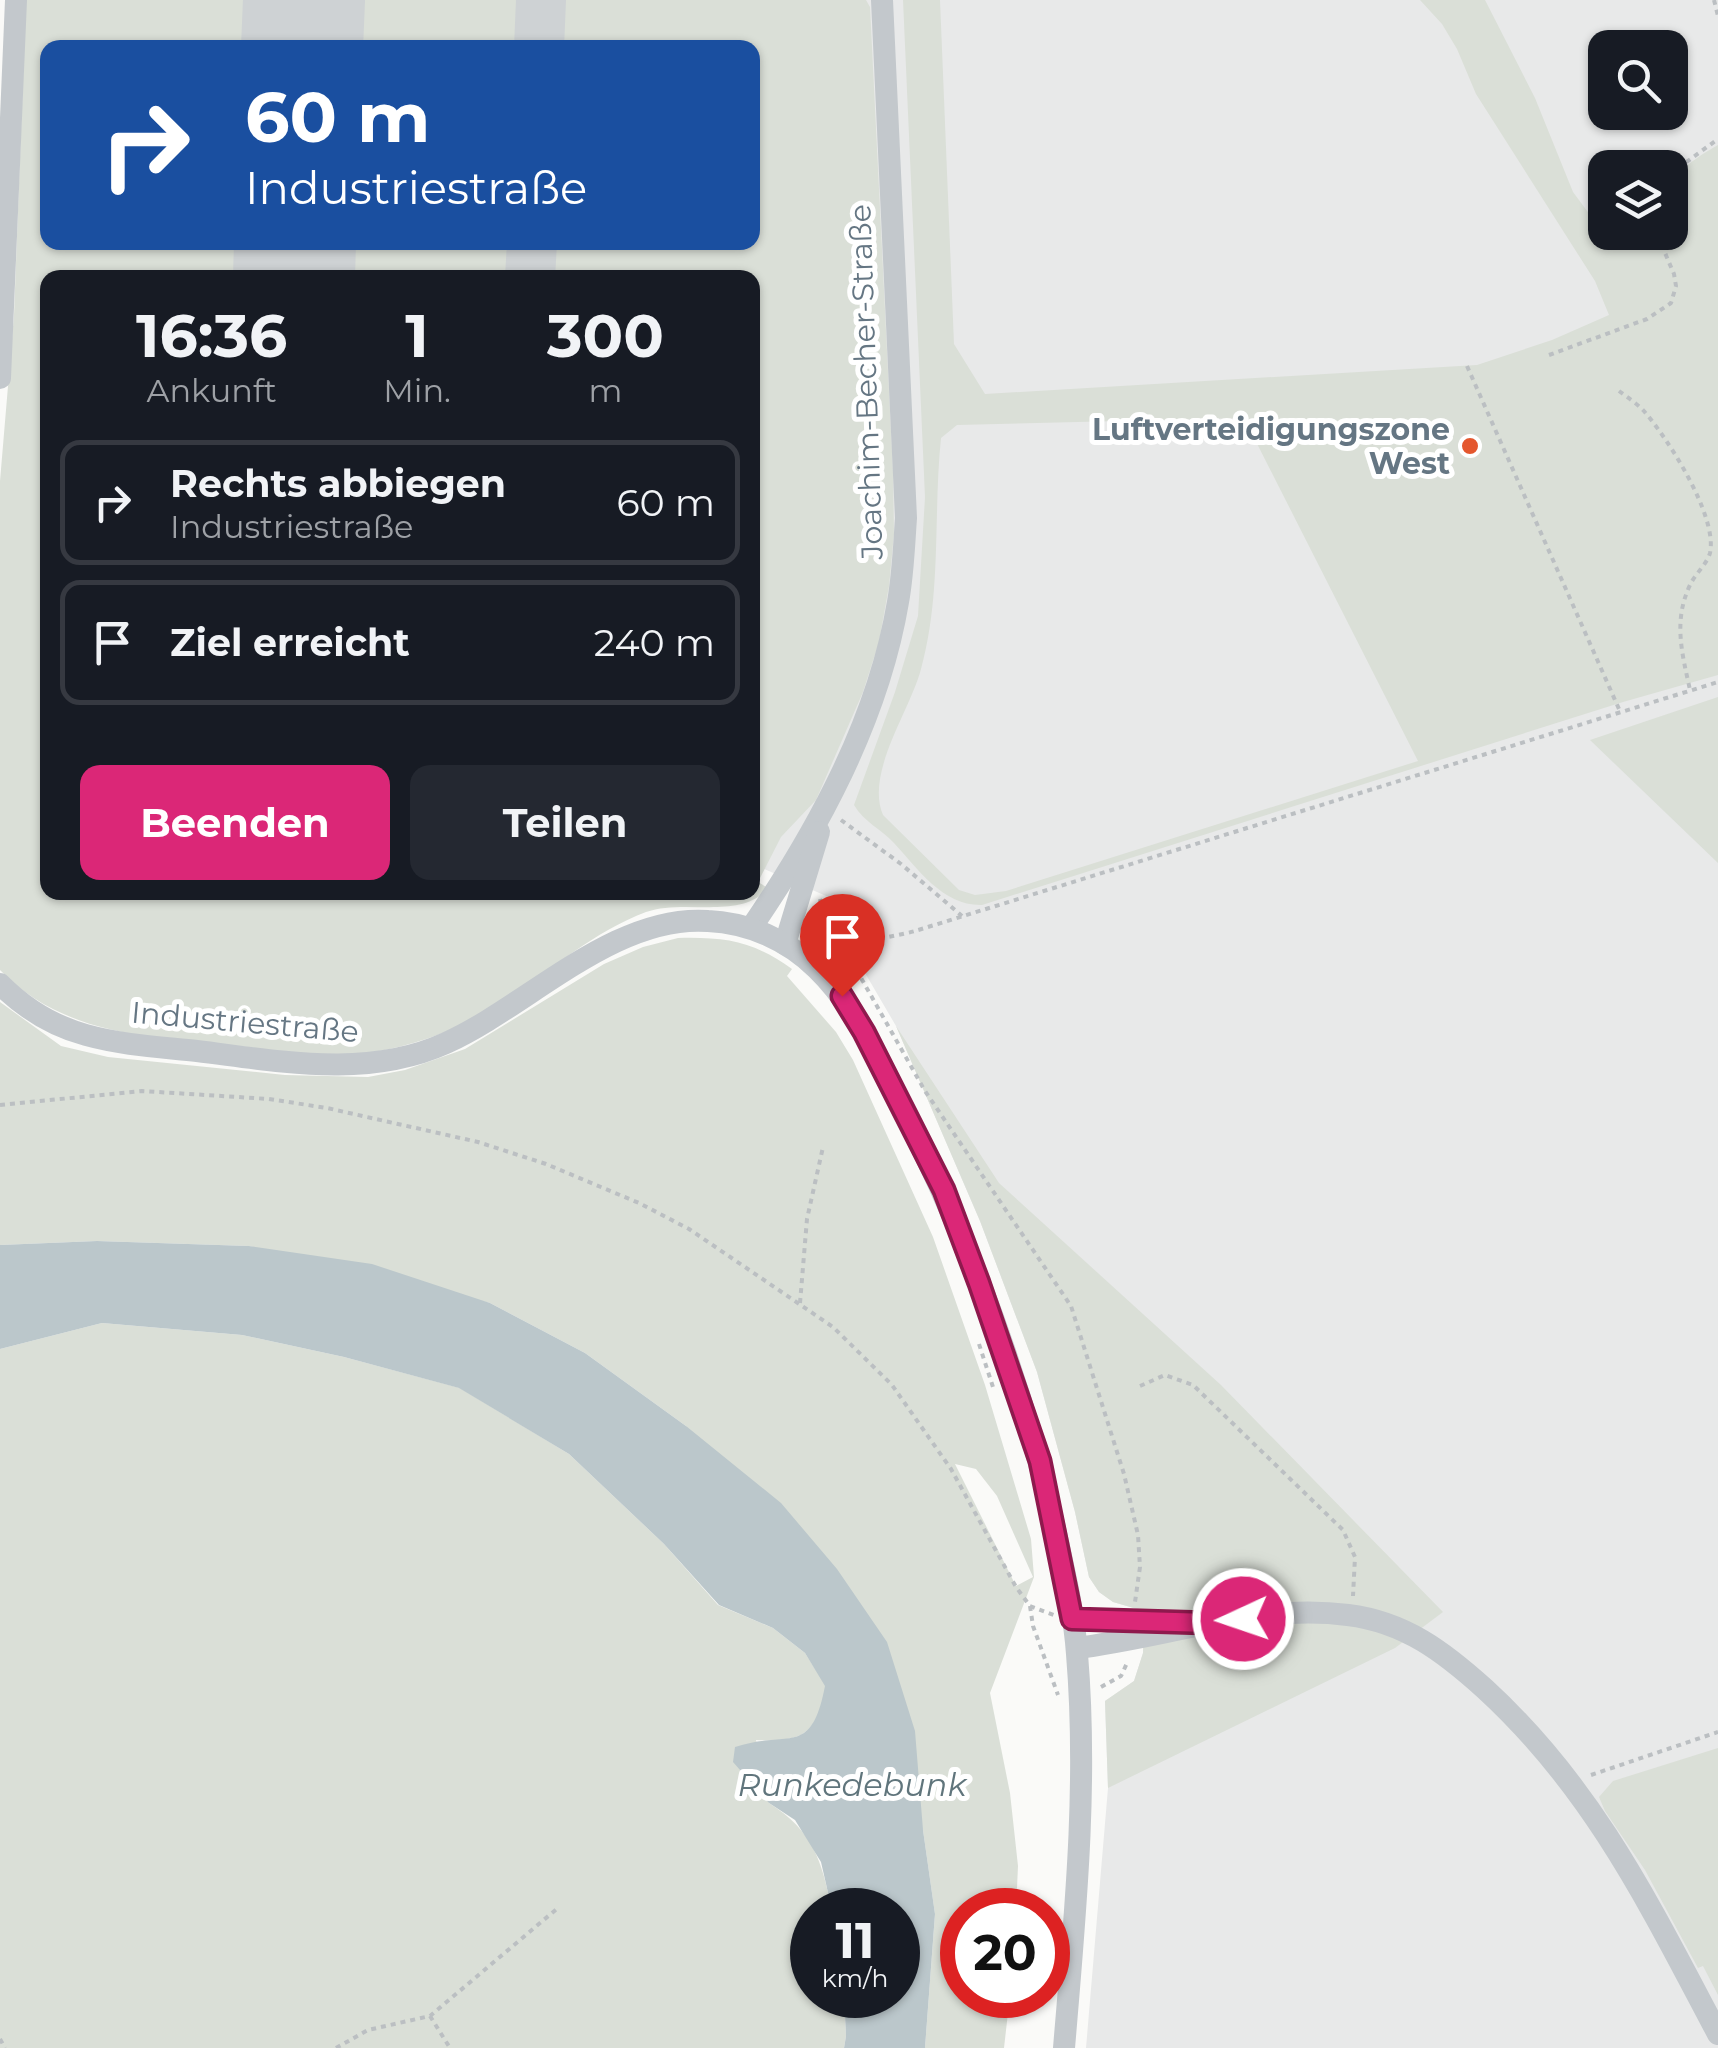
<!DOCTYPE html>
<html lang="de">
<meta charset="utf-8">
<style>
:root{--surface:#171b24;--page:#242831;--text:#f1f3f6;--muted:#9ea1a6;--line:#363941;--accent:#db2777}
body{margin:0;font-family:Montserrat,sans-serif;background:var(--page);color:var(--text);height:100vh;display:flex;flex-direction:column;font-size:38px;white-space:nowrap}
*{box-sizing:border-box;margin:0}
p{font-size:32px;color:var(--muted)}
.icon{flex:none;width:55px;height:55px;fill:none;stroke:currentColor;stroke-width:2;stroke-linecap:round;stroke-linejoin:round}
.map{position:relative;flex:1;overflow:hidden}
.sheet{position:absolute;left:40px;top:270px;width:720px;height:630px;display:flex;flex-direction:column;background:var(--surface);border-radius:20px;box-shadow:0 2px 8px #0004}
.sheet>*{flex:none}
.hud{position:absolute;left:40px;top:40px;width:720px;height:210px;border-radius:20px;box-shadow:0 2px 8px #0004;background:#1a4fa0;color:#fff;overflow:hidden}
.tools{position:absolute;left:1588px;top:30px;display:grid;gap:20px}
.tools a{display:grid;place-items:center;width:100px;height:100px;border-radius:20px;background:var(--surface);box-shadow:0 2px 8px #0004;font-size:50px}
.speed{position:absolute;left:790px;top:1888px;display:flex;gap:20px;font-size:50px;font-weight:700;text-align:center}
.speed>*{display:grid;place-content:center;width:130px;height:130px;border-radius:50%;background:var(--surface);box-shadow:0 2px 8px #0004;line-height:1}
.speed small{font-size:25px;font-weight:400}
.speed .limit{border:15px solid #d22;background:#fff;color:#111}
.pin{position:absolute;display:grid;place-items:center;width:85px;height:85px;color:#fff;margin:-102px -42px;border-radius:50% 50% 50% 0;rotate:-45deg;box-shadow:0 0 10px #0007}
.pin .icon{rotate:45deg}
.me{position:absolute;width:110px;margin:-55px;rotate:267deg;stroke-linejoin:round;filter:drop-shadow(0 0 8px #0008)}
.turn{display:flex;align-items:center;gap:35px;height:210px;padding:0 40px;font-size:45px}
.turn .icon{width:130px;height:130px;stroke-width:2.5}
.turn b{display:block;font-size:70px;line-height:85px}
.eta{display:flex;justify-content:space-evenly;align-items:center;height:170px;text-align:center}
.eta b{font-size:60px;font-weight:700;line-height:70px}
.primary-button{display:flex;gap:20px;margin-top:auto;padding:20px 40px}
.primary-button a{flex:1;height:115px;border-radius:20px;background:var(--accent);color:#fff;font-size:40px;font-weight:700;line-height:115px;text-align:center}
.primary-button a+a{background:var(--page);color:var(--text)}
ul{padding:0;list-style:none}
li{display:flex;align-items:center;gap:30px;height:125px;margin:0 20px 15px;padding:0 20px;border:5px solid var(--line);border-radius:20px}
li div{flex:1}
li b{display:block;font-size:38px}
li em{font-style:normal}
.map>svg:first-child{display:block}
.built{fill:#e8e9e9;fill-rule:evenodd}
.green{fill:#dadfd7;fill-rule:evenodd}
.water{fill:#bbc7cb}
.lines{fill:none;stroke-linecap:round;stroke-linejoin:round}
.taxiway{stroke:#ced2d4;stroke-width:50}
.runway{stroke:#ced2d4;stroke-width:122}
.path{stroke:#bbbfc2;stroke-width:4;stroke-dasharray:5 5;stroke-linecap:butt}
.minor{stroke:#c3c8cc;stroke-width:22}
.route-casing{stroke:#8e194d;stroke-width:25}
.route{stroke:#db2777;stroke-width:18}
.poi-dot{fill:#e4572e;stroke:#fff;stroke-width:4}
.labels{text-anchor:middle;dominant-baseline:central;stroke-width:10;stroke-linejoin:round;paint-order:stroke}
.street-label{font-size:30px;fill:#657683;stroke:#fff}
.poi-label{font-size:30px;font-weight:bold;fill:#657683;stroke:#fff;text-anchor:end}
.water-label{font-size:32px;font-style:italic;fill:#60757c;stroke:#fff}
</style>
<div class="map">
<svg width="1718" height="2048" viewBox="0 0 1718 2048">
<rect width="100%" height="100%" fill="#fafaf8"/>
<path class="built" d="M37,0H1718V2048H1086L1108,1788L1105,1701L1134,1681L1143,1653L1144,1611L1113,1602L1099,1592L1089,1577L1075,1512L1037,1372L980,1221L896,1026L858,961L836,916L833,899L762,868L752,278H48V892L37,985L0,577ZM48,48H752V242H48ZM1605,48H1670V112H1605ZM1605,168H1670V232H1605Z"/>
<g class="green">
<path d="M26,0H261L259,47L48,48V242L252,243L251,277L48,278V892H752V278L546,277L547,243L752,242V48L555,47L557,0H866L870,7L893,472L894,534L889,586L879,642L863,692L816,800L781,837L758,882L768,888C741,921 685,898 646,912C577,938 524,997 457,1027C419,1044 381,1053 339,1056C310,1058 277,1051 248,1047C160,1038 65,1038 0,970V481L14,315Z"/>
<path d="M344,0H525L523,47H343Z"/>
<path d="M903,0H940L954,344L985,394L1477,365L1552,340L1609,315L1595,281L1476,94L1457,49L1442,24L1420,0H1485L1535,98L1573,192L1596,223L1605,225V232H1670C1670,179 1670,173 1718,145V675L1623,702L982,905C943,906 918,869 894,843C881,829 864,822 854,805L895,692L918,616L925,497ZM1244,418L1418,761L1006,891L975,895L959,890L883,815C865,773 910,711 921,669C942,593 933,515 941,438L957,425Z"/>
<path d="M335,243H516L515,277H334Z"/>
<path d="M1718,697V863L1590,740Z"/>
<path d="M678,938C726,937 753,941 792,969L787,976L836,1032L853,1060L933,1237L985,1385L1031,1539L1034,1577L990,1693L1010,1793L1018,1866L1016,1910H962V1995H1010L1004,2048H925L935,1914L923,1830L686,1426L585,1353L490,1303L249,1246L97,1241L0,1245V1002L61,1046L108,1057L285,1075L368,1077L405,1070L465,1049L604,964L643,947ZM955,1464L976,1469L997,1496L1033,1577L1016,1586Z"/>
<path d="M896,1026L999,1183L1221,1385L1443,1612L1395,1648L1108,1788L1105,1701L1134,1681L1143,1653L1144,1611L1113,1602L1099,1592L1089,1577L1075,1512L1037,1372L980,1221Z"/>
<path d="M102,1323L242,1335L344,1357L460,1388L569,1454L664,1544L718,1605L773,1628L805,1653L826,1686C816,1734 805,1742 756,1740L769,1803C814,1832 821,1859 832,1910H812V1995H844L846,2036L844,2048H0V1349Z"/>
<path d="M1718,1748V1995L1703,1966L1698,1968L1645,1870L1605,1811L1599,1797L1613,1781Z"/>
</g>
<path class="water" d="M97,1241L249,1246L372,1264L490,1303L585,1353L686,1426L781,1503L837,1569L887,1642L915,1731L923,1830L935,1914L925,2048H844L846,2036L844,1995H898V1910H832L821,1862L795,1820L769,1803L733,1762L735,1747C788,1729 811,1759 825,1686L805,1653L773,1628L719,1605L664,1544L569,1454L459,1388L344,1357L242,1335L102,1323L0,1349V1245Z"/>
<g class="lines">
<g class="taxiway">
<path d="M539,48L541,0"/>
<path d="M530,278L532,242"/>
</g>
<g class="runway">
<path d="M302,48L304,0"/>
<path d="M294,278L295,242"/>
</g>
<g class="path">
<path d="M1714,0L1718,16"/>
<path d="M1670,174L1718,139"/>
<path d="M1549,355L1647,319L1671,303L1676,286L1674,274L1656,232"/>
<path d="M1467,366L1619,709"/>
<path d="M1619,391C1627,397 1636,403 1643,410C1667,437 1718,516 1710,553C1707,564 1695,574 1690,585C1673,621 1682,653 1690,690"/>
<path d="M841,820L901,864L962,916"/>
<path d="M820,899L822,909L925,1091L1071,1306L1124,1474L1138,1535L1140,1567L1135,1602"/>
<path d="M832,954C846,943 894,937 915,931L1718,682"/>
<path d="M0,1105L142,1091L269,1099L327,1108L478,1142L546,1164L639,1203L689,1229L833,1327L892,1385L951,1469L1016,1587L1030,1606L1033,1626L1058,1695"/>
<path d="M800,1303L807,1219L823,1147"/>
<path d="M979,1344L993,1387"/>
<path d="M1140,1386L1165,1375L1193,1385L1343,1530L1355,1557L1353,1596"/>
<path d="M1030,1606L1054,1615"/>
<path d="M1101,1687L1121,1676L1128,1661"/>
<path d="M1591,1775L1718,1732"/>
<path d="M430,2016L450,2048"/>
<path d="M0,2039L5,2048"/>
<path d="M336,2048L368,2030L430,2016L559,1907"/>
</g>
<g class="minor">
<path d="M0,378L16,0"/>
<path d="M751,928C818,830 878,720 898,602C903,575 904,546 906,518L882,0"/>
<path d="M785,944L819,832"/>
<path d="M0,984C24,1008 53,1026 86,1035C122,1045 160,1047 197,1051C279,1061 367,1079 446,1043C528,1006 614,914 708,921C749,923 788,940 817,969C856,1007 877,1058 901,1106C968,1238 1021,1379 1054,1524C1063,1566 1074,1610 1077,1654C1088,1786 1075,1916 1064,2048"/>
<path d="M1073,1619L1181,1621"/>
<path d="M1077,1648C1166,1637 1257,1603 1348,1615C1405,1622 1444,1652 1485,1689C1594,1789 1650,1906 1718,2034"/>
</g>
</g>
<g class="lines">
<defs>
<path id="route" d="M842,996L864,1032L944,1190L979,1283L1040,1461L1072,1619L1209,1623L1243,1619"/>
</defs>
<use href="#route" class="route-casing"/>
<use href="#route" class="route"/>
</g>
<circle class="poi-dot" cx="1470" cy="446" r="10"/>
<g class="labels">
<g class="street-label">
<text transform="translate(866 382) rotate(-92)">Joachim-Becher-Straße</text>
<text transform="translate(245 1022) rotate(5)">Industriestraße</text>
</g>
<g class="poi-label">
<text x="1450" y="429">Luftverteidigungszone<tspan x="1450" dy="34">West</tspan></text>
</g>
<g class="water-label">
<text x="852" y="1784">Runkedebunk</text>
</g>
</g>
</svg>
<div class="tools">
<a><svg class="icon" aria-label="search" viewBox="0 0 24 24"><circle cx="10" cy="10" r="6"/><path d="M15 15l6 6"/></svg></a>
<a><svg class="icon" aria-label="layers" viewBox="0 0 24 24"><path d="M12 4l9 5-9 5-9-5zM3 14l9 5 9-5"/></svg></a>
</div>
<div class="speed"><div>11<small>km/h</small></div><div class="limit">20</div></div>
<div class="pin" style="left:842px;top:996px;background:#d93025"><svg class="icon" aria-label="arrive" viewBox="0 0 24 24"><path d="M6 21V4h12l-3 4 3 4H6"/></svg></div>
<svg class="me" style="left:1243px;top:1619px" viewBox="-20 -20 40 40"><circle r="17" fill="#db2777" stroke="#fff" stroke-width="3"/><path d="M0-11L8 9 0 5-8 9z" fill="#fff"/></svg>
<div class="hud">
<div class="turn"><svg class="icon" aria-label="right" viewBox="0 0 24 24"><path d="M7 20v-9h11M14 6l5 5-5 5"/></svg><div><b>60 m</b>Industriestraße</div></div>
</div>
<section class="sheet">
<div class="eta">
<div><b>16:36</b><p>Ankunft</p></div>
<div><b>1</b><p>Min.</p></div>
<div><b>300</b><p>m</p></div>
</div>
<ul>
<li><svg class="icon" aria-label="right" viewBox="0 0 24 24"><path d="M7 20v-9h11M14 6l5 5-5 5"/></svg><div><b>Rechts abbiegen</b><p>Industriestraße</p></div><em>60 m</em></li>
<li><svg class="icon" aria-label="arrive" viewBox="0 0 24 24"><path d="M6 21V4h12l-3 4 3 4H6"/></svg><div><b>Ziel erreicht</b></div><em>240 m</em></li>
</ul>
<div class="primary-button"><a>Beenden</a><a>Teilen</a></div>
</section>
</div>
